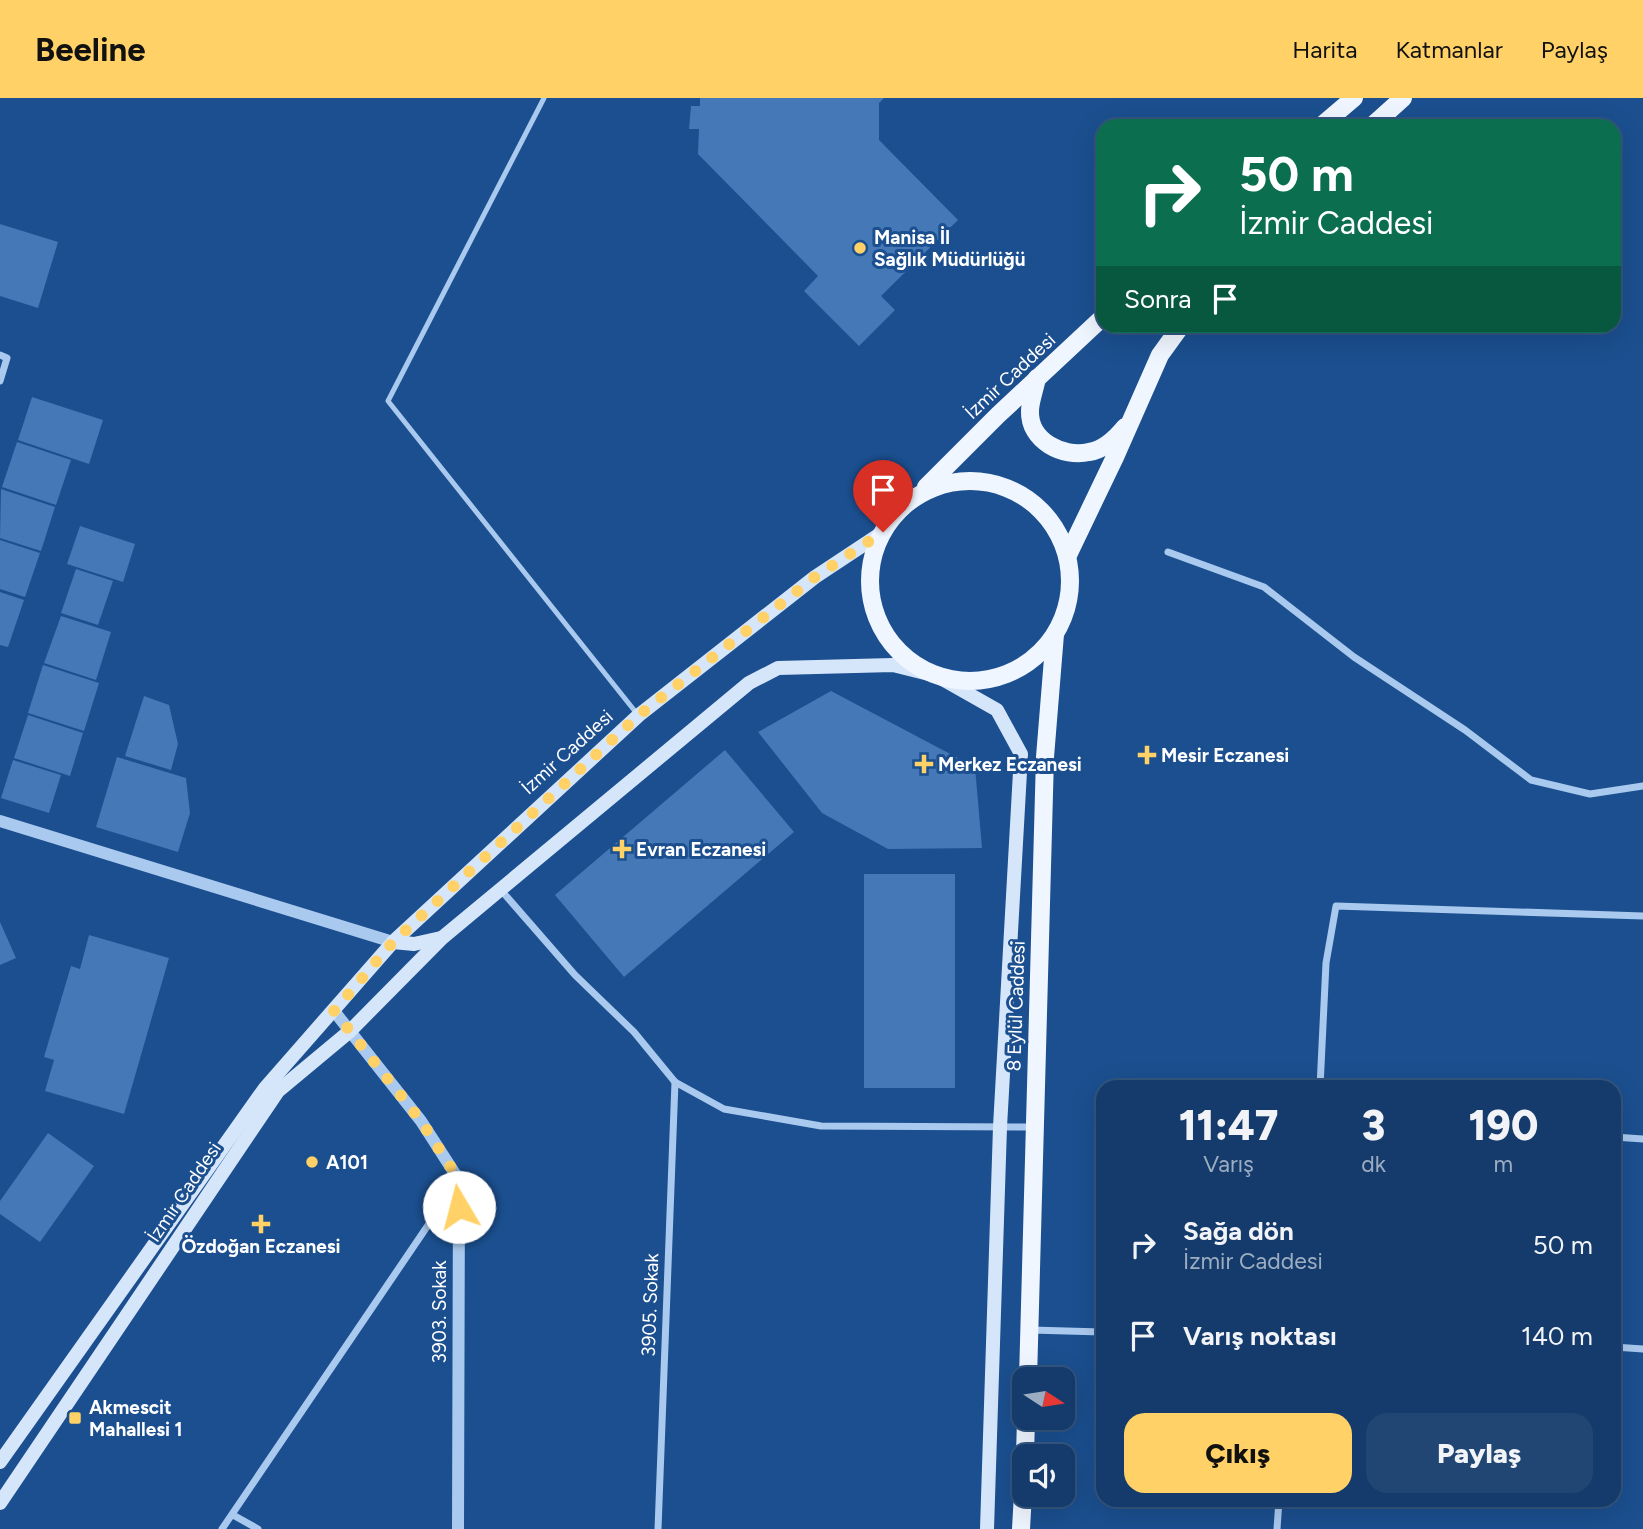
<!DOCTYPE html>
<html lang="tr">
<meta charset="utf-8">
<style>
:root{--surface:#143b6b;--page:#214673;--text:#f1f3f6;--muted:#9dadc1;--line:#33557e;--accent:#ffd166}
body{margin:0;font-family:Figtree,sans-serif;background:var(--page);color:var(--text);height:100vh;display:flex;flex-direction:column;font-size:26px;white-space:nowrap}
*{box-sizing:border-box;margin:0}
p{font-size:23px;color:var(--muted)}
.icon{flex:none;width:38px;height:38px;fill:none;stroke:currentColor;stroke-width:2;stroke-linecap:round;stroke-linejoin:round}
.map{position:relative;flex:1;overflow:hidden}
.drawer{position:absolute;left:1096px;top:982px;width:525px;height:427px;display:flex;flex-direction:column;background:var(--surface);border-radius:21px;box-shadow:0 7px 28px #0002,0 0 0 2px var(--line)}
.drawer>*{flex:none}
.hud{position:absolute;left:1096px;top:21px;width:525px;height:214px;border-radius:21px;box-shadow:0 7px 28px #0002,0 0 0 2px var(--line);background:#0b6e4f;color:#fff;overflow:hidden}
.needle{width:46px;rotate:102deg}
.buttons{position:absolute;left:1012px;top:1269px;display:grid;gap:14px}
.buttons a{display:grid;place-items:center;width:63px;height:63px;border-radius:14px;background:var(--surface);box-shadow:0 7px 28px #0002,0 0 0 2px var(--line);font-size:35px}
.pin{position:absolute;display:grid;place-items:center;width:60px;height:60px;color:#fff;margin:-72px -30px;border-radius:50% 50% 50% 0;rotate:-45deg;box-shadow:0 0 7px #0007}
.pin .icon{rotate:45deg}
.me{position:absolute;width:77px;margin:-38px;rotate:352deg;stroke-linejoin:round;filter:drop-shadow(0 0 5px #0008)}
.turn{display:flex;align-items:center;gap:24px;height:147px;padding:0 28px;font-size:32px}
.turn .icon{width:91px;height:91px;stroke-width:2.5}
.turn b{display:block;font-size:49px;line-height:60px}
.then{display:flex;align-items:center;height:66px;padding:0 28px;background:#0003;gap:14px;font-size:26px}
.eta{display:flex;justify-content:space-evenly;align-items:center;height:119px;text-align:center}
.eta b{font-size:42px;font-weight:800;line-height:49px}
.button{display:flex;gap:14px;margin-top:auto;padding:14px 28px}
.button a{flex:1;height:80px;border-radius:21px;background:var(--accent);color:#111;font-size:28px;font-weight:800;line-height:80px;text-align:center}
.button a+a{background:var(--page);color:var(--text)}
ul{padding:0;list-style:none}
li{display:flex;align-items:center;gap:21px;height:91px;padding:0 28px}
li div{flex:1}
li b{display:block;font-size:26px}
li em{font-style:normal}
header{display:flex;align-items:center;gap:42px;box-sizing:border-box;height:98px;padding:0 35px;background:var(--accent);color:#111}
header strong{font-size:33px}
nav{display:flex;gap:38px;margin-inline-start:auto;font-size:24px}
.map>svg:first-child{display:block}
.building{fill:#4478b7}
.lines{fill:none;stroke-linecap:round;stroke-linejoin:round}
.service{stroke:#a9c9ee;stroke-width:5}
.minor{stroke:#a9c9ee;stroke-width:7}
.tertiary{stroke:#a9c9ee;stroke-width:12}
.secondary{stroke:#d6e6fa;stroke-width:14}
.primary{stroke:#f0f6ff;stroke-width:18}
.route{stroke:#ffd166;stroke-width:12;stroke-dasharray:0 21.6}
.poi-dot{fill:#ffd166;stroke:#1b4f8f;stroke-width:2.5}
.labels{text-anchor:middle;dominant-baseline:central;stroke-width:6;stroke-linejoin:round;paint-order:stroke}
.poi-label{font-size:19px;font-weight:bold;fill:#fff;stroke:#1b4f8f;text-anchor:start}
.street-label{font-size:19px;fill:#fff;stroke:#1b4f8f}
</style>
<header>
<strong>Beeline</strong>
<nav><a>Harita</a><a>Katmanlar</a><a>Paylaş</a></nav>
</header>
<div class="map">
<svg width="1643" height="1431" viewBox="0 0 1643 1431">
<rect width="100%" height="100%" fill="#1b4f8f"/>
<g class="building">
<path d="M700,0H884L879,5V42L958,122L881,198L895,212L859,248L804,193L818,178L698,56L699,31H689L691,8H700Z"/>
<path d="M0,126L58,144L38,210L0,198Z"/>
<path d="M32,299L103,322L89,366L18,342Z"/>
<path d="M17,344L71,362L56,407L2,389Z"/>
<path d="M1,391L55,409L41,453L0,440Z"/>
<path d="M80,428L135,446L123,484L67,466Z"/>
<path d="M0,442L40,455L25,499L0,491Z"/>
<path d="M76,471L113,483L98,527L61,515Z"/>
<path d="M0,494L24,502L8,549L0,547Z"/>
<path d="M61,518L111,534L96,582L44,565Z"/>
<path d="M43,567L99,585L84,633L28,615Z"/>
<path d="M831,593L975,669L982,750L888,751L822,715L758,634Z"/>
<path d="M144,598L169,607L178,646L171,672L125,658Z"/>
<path d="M28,617L83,635L70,678L14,660Z"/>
<path d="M725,652L794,734L624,879L555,797Z"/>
<path d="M117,659L186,680L190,715L178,754L96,729Z"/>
<path d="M13,662L61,677L49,715L1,700Z"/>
<rect x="864" y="776" width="91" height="214"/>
<path d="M0,824L16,860L0,867Z"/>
<path d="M89,837L169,860L124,1016L45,993L54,962L44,959L71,868L80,871Z"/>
<path d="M48,1035L94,1068L40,1144L0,1116V1103Z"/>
</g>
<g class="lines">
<path class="service" d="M544,0L388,303L638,617"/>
<g class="minor">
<path d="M0,257L7,260L0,283"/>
<path d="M1168,454L1264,489L1354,559L1465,632L1531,682L1590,696L1643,688"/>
<path d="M500,791L575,877L634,934L675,984L724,1011L821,1028L1033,1029"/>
<path d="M1320,989L1326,865L1336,808L1643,818"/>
<path d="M1614,1039L1643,1041"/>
<path d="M1031,1232L1102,1234"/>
<path d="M1614,1249L1643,1251"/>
<path d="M233,1417L258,1431"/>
<path d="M222,1431L458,1083"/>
<path d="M658,1431L675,984"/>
<path d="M1277,1431L1279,1402"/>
</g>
<g class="tertiary">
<path d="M0,723L393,844"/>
<path d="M334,913L421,1023L459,1082L458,1431"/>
</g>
<g class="secondary">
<path d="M393,844L414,846L441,840"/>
<path d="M0,1364L265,990L393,844L639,617L815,479L883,434"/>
<path d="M0,1405L278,993L350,933L442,840L749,585L778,570L893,567L937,578L997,612L1021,656L1000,1029L987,1431"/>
</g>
<g class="primary">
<path d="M1321,28L1354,0"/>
<path d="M1372,28L1403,0"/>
<path d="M1037,280C1035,291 1030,303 1030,313C1029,343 1063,360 1089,354C1104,352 1116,340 1125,329"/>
<circle cx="970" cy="483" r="100"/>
<path d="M926,389L998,317L1102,220"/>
<path d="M1068,457L1115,359L1160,257L1181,228"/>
<path d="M1028,1281L1045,659L1055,536"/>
<path d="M1025,1358L1026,1320"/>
<path d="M1021,1431L1024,1377"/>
</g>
</g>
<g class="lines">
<path class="route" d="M459,1109V1082L421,1023L334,913L393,844L639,617L815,479L883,434"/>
</g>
<g class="poi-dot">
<circle cx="860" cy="150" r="7"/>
<path d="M1143.5 646.5h7v7h7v7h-7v7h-7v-7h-7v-7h7z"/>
<path d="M920.5 655.5h7v7h7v7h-7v7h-7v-7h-7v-7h7z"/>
<path d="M618.5 740.5h7v7h7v7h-7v7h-7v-7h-7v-7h7z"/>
<circle cx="312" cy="1064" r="7"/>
<path d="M257.5 1115.5h7v7h7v7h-7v7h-7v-7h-7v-7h7z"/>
<rect x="68" y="1313" width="14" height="14" rx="3.5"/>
</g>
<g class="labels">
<g class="poi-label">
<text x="874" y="139">Manisa İl<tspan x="874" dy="22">Sağlık Müdürlüğü</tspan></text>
<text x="1161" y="657">Mesir Eczanesi</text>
<text x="938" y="666">Merkez Eczanesi</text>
<text x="636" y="751">Evran Eczanesi</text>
<text x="326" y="1064">A101</text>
<text x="261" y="1148" text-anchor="middle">Özdoğan Eczanesi</text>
<text x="89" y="1309">Akmescit<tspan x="89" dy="22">Mahallesi 1</tspan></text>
</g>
<g class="street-label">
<text transform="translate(1010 278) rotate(-43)">İzmir Caddesi</text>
<text transform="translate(567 654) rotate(-42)">İzmir Caddesi</text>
<text transform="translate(1016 908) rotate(-88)">8 Eylül Caddesi</text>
<text transform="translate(184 1094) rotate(-56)">İzmir Caddesi</text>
<text transform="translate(650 1207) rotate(-88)">3905. Sokak</text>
<text transform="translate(439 1214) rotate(-90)">3903. Sokak</text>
</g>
</g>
</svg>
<div class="buttons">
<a><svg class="needle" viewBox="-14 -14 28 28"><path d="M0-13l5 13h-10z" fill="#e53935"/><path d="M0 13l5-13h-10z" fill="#9dadc1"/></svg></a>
<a><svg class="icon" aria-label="sound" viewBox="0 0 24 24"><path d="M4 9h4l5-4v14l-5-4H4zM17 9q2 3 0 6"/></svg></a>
</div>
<div class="pin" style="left:883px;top:434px;background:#d93025"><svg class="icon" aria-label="arrive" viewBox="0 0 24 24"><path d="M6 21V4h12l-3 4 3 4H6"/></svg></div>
<svg class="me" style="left:459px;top:1109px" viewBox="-20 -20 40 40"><circle r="19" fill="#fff"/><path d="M0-13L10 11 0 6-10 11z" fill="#ffd166"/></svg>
<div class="hud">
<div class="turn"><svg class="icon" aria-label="right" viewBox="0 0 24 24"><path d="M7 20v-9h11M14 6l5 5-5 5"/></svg><div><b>50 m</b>İzmir Caddesi</div></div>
<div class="then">Sonra<svg class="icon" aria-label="arrive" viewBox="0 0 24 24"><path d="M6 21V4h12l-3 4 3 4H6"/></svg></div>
</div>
<section class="drawer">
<div class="eta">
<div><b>11:47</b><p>Varış</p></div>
<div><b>3</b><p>dk</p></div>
<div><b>190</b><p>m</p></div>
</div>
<ul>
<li><svg class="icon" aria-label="right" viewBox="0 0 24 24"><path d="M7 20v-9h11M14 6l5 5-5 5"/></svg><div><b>Sağa dön</b><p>İzmir Caddesi</p></div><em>50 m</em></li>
<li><svg class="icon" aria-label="arrive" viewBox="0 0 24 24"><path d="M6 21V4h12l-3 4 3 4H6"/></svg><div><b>Varış noktası</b></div><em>140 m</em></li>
</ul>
<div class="button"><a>Çıkış</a><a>Paylaş</a></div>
</section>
</div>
